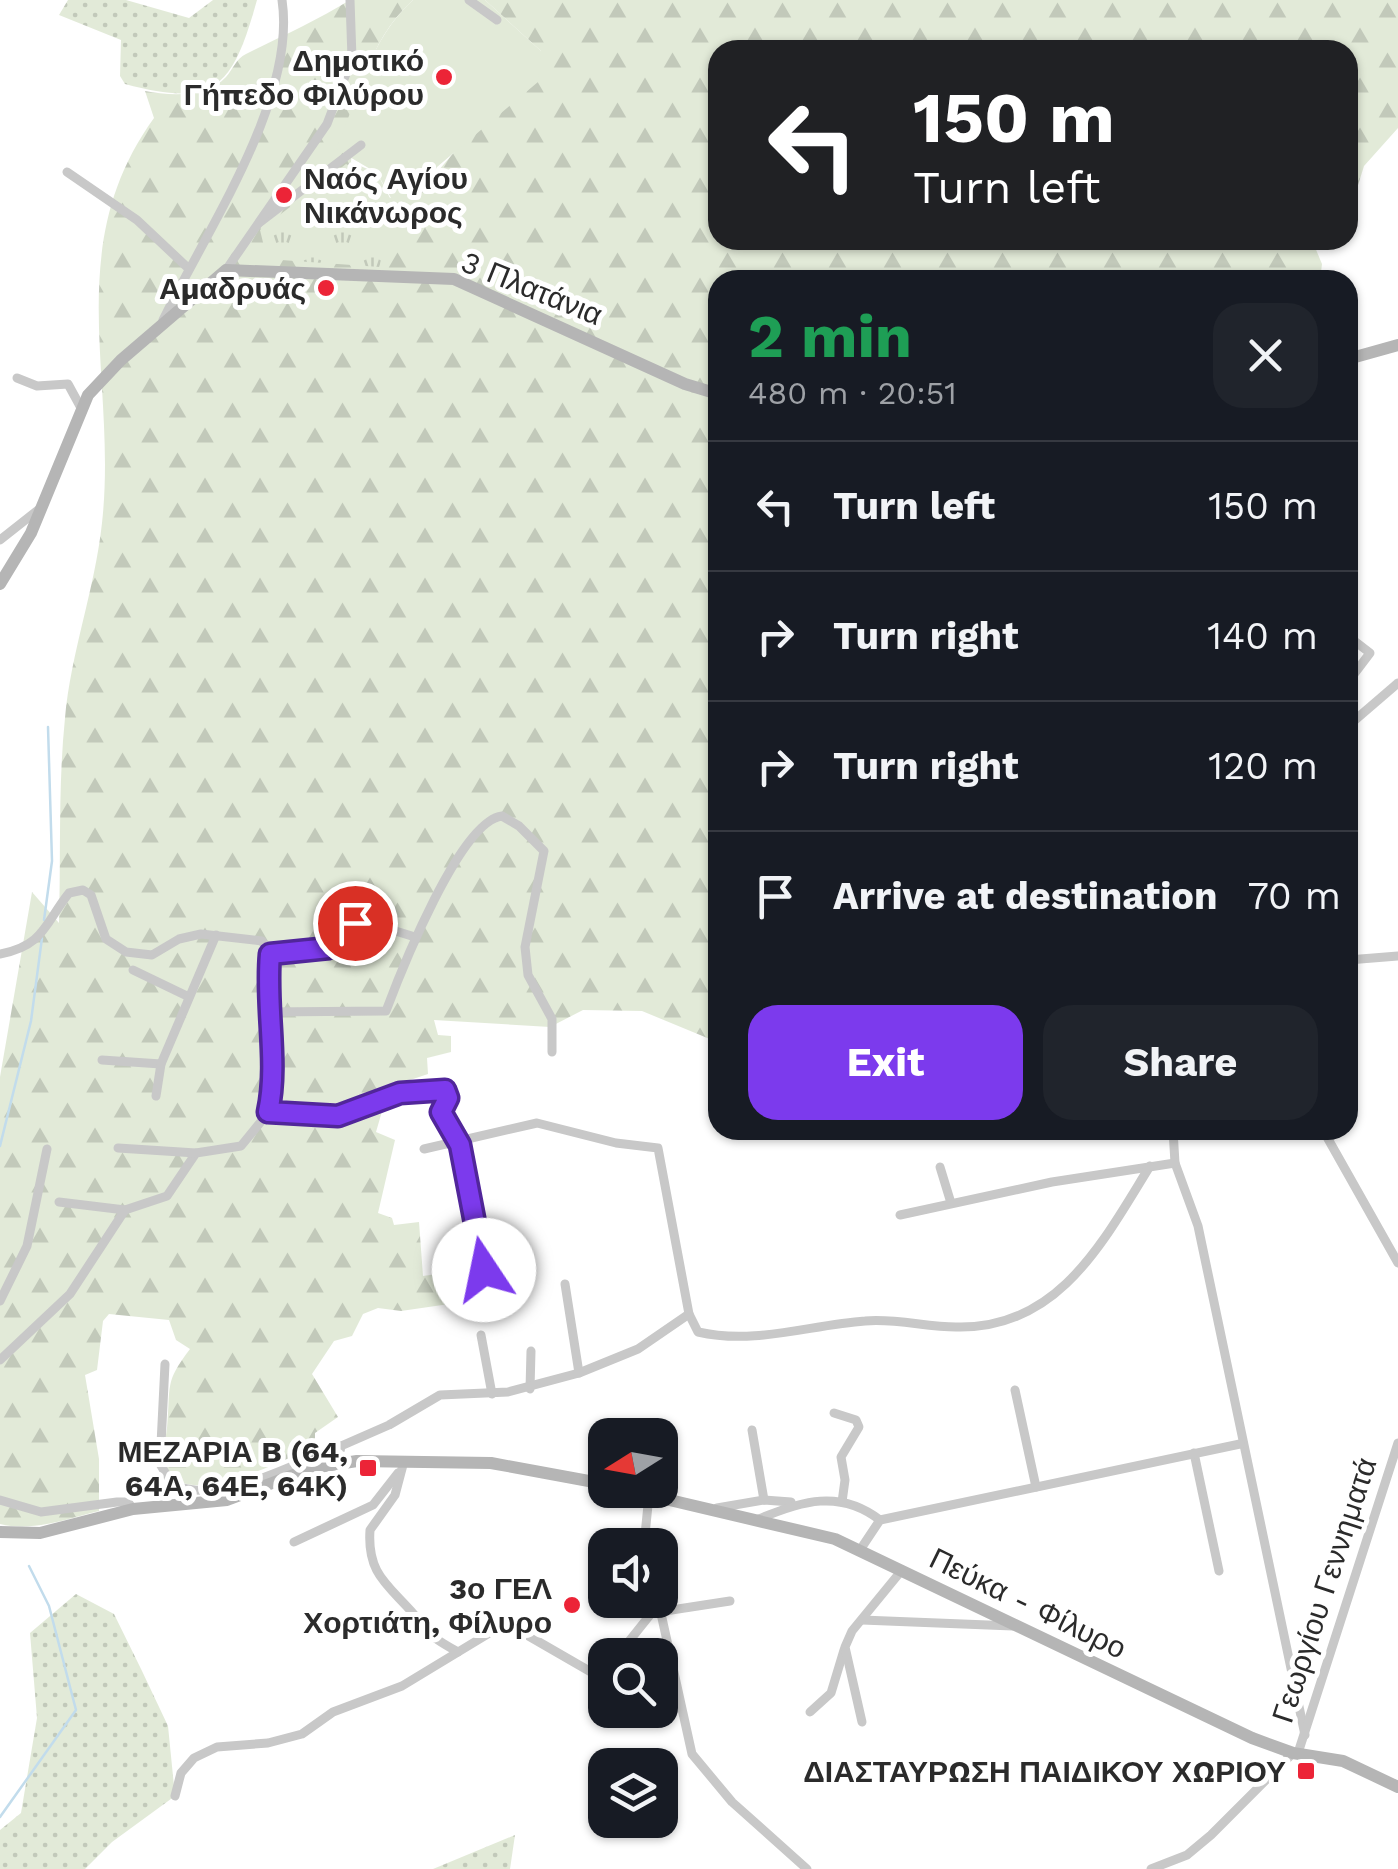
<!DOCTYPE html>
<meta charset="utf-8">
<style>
:root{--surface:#171b24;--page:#20242c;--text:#f1f3f6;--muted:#9ea1a6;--line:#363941;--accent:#7c3aed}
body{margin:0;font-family:"Work Sans",sans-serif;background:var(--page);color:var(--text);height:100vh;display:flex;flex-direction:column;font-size:38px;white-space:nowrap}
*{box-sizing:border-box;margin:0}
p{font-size:32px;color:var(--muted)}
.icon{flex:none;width:55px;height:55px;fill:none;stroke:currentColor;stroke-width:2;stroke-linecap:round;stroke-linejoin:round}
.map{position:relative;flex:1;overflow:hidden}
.panel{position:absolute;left:708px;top:270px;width:650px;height:870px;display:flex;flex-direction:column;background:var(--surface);border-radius:30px;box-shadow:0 2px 8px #0004}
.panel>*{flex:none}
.top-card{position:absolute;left:708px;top:40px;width:650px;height:210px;border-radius:30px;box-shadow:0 2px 8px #0004;background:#202124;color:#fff;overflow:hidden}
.needle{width:65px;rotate:259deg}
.controls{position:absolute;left:588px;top:1418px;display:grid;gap:20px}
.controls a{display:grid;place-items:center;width:90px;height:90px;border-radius:20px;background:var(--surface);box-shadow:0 2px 8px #0004;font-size:50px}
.pin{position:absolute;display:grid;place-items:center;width:85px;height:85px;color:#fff;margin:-42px;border:5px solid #fff;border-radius:50%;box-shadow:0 2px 10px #0007}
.me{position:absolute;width:110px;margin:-55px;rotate:349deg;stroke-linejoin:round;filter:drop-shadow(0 0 8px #0008)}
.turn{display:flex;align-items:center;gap:35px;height:210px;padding:0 40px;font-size:45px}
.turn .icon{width:130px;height:130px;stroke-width:2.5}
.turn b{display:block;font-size:70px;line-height:85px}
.round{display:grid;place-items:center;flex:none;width:105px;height:105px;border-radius:30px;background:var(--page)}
.overview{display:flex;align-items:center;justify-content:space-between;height:170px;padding:0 40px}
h1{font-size:60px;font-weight:700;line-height:75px;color:#1e9e55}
.button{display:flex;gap:20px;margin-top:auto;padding:20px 40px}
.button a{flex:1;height:115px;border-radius:30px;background:var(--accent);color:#fff;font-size:40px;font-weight:700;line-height:115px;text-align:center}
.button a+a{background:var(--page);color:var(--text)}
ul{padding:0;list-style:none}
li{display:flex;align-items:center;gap:30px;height:130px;padding:0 40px;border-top:2px solid var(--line)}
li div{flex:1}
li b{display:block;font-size:38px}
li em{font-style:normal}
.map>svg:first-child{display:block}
.grass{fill:url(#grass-dots)}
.forest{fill:url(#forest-firs)}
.park{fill:url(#park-tufts)}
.garden{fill:#e2ead8}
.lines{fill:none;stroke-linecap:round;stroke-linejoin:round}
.stream{stroke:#c2dcec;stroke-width:2.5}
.street{stroke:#c8c8c8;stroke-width:9}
.secondary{stroke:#b5b5b5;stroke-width:12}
.route-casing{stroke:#51269a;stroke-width:25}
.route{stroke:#7c3aed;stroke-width:18}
.poi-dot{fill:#ec2437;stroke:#fff;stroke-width:4}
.labels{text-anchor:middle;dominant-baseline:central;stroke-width:10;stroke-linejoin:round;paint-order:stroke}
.poi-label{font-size:30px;font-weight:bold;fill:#2b2b2b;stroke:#fff;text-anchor:end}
.street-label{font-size:30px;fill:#2b2b2b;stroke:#fff}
</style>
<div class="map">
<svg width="1398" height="1869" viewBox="0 0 1398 1869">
<defs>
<pattern id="grass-dots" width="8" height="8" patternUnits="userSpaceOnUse" patternTransform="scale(2.5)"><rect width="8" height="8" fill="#e2ead8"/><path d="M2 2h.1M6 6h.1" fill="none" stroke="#c2c9ba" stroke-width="1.8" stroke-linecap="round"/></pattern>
<pattern id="forest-firs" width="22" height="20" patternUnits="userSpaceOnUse" patternTransform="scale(2.5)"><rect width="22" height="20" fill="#e2ead8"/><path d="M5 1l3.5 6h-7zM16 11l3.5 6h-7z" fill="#c2c9ba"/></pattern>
<pattern id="park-tufts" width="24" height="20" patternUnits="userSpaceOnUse" patternTransform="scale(2.5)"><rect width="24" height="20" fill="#e2ead8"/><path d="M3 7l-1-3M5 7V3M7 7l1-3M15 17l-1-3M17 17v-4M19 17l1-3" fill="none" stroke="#c2c9ba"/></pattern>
</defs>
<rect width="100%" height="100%" fill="#fff"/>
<g class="grass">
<path d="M68,0H126L189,18L213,0H257C233,85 218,109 125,84L120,76L121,40L59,15Z"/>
<path d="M76,1594L114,1614L142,1671L168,1726L175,1796L112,1842L85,1869H0V1830L21,1813L37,1718L30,1633Z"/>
<path d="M515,1835L510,1869H433Z"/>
</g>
<path class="forest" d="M350,0H413C365,44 357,100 351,162L377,173L390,198L432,178L541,51L485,0H1398V128L1364,166L1348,217V50H718V240H1312L1322,264L1320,280H718L717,1042L642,1011L583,1010L550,1027L434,1020L438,1035L451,1036V1052L427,1058L428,1074L389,1087L376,1132L395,1140L378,1213L392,1218L394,1225L419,1222L423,1276L464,1270L470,1301L401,1311L378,1308L363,1314L352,1336L334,1341L312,1374L338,1417L315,1433V1446C286,1459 172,1519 164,1459C163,1449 166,1437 167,1428C171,1385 164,1383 190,1349L176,1340L169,1320L109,1314L103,1321L97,1370L85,1375L99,1459V1511C67,1519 33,1532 0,1524V1077L32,892L59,923C61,855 58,786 65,718C71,652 95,589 102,523C118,379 60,248 154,118L145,91C170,96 207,98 226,77C233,69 236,59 246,54C282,36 316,21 350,0Z"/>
<path class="park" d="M346,164C399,190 385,216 380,267L267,259L260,230Z"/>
<path class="garden" d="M413,0H485L541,51L538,82L437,167C430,182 408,199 391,198L377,173L336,149C359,96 369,40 413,0Z"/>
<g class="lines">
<g class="stream">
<path d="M44,920L52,861L48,727"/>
<path d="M0,1146L31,1021L42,938"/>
<path d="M0,1817L76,1710L49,1606L29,1566"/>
</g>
<g class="street">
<path d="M469,0L497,20"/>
<path d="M67,172L137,220L188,268"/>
<path d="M259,223L361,145"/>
<path d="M226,270L327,124L352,58L350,0"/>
<path d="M163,320C206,231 297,99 282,0"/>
<path d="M17,378L37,386L68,384L80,406"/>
<path d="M0,540L38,510"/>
<path d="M1348,636L1370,653L1348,682"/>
<path d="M1348,726L1398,683"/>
<path d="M0,954C44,946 45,923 69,893L83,890L91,895L106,939L126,952L152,955L179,939L201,934L262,941L270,955L266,1012L272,1091L268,1113L241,1146L196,1153L167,1196L125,1210L70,1294L0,1360"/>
<path d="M270,955L322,950L363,921L415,937"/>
<path d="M1348,960L1398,956"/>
<path d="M133,970L187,996"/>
<path d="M266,1012L386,1011C401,971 460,821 502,816L519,826L544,851L525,947L528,975L552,1019V1052"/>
<path d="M102,1060L161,1064"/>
<path d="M156,1096L161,1064L216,935"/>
<path d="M268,1113L338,1116L399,1093L445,1090L448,1098L441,1113L460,1145L485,1271"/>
<path d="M1173,1130L1175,1163L1198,1226L1305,1735"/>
<path d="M1323,1130L1398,1263"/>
<path d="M118,1148L196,1153"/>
<path d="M940,1167L951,1203"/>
<path d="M59,1202L125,1210"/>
<path d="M900,1215L1052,1182L1175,1163"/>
<path d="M565,1284L579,1373"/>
<path d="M0,1301L27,1246L47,1149"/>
<path d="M689,1314L698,1332C755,1345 809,1325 865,1321C895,1318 926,1327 956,1327C1059,1330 1104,1240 1150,1166"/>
<path d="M481,1335L492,1394"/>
<path d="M165,1364L160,1464L172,1484C223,1507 292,1463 341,1446"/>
<path d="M530,1389L531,1351"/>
<path d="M1015,1390L1036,1487"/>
<path d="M834,1413L856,1420L859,1427L841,1457L845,1480L842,1502"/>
<path d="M752,1430L764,1500"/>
<path d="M1194,1453L1219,1571"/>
<path d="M404,1461L395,1495L370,1530C367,1573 387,1584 411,1611C432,1635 427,1635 458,1652"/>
<path d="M338,1463L341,1446L389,1425L440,1395L508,1392L579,1373L638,1349L689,1314L658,1148L616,1143L537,1123L424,1149"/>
<path d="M0,1500L41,1512L117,1502H128L133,1509"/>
<path d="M717,1508L764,1500L791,1502"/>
<path d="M759,1519C801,1501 840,1489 880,1520"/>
<path d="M294,1542L373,1505L398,1473"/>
<path d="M644,1545L649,1495"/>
<path d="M860,1550L880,1520L1240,1444"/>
<path d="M658,1600L692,1754L732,1802L807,1869"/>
<path d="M652,1613L730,1601"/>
<path d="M862,1620L1013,1626"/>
<path d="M618,1655L654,1610"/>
<path d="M810,1712L831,1693L844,1650"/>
<path d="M862,1722L845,1647L852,1631L902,1570"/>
<path d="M1298,1753L1398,1443"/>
<path d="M175,1796L181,1773L194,1758L217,1747L268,1743L302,1734L333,1712L402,1686L501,1626L513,1627L591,1672L605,1669"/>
<path d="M1151,1869L1187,1855L1211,1835L1293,1753"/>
</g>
<g class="secondary">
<path d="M1348,359L1398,345"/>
<path d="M0,584L31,533L88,395L121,360L226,270L454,279L685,384L718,394"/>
<path d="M627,1490L835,1539L1252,1738L1293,1753L1343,1761L1398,1787"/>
<path d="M0,1532L40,1533L133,1509L227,1500L312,1468L357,1461L491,1463L605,1484"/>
</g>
</g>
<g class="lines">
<defs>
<path id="route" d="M355,923L329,948L270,954C265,1007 279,1062 268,1112L338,1116L400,1093L445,1090L448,1098L441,1112L460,1145L484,1270"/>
</defs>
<use href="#route" class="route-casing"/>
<use href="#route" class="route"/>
</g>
<g class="poi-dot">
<circle cx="444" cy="77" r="10"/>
<circle cx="284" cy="195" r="10"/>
<circle cx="326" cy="288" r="10"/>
<rect x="358" y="1458" width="20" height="20" rx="5"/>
<circle cx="572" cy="1605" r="10"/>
<rect x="1296" y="1761" width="20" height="20" rx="5"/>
</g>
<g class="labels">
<g class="poi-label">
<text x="424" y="60">Δημοτικό<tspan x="424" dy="34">Γήπεδο Φιλύρου</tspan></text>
<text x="304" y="178" text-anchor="start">Ναός Αγίου<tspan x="304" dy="34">Νικάνωρος</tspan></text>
<text x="306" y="288">Αμαδρυάς</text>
<text x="348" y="1451">ΜΕΖΑΡΙΑ B (64,<tspan x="348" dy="34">64Α, 64Ε, 64Κ)</tspan></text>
<text x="552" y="1588">3ο ΓΕΛ<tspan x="552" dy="34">Χορτιάτη, Φίλυρο</tspan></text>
<text x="1286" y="1771">ΔΙΑΣΤΑΥΡΩΣΗ ΠΑΙΔΙΚΟΥ ΧΩΡΙΟΥ</text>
</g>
<g class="street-label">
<text transform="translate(532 288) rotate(22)">3 Πλατάνια</text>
<text transform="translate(1324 1590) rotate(-72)">Γεωργίου Γεννηματά</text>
<text transform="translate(1028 1603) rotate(26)">Πεύκα - Φίλυρο</text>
</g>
</g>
</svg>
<div class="controls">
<a><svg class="needle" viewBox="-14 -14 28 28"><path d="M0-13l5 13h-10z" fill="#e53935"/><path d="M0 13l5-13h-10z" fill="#9ea1a6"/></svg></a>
<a><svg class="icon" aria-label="sound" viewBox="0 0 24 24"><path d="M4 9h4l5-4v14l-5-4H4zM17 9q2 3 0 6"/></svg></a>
<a><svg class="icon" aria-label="search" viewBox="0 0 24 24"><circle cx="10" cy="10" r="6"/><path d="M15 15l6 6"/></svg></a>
<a><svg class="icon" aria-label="layers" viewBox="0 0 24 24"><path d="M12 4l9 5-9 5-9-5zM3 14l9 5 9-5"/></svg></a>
</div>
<div class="pin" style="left:355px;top:923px;background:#d93025"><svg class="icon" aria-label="arrive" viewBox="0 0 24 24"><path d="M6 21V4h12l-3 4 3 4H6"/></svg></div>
<svg class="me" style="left:484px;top:1270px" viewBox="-20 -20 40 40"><circle r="19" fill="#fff"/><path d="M0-13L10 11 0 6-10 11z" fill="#7c3aed"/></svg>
<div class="top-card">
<div class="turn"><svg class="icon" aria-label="left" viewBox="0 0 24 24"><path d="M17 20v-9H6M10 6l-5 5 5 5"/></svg><div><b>150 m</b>Turn left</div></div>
</div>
<section class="panel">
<div class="overview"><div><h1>2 min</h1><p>480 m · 20:51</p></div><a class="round"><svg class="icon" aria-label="close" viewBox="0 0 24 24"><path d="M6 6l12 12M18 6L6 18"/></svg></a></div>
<ul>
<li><svg class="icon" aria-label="left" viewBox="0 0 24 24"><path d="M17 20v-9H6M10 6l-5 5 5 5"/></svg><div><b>Turn left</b></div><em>150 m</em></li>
<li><svg class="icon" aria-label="right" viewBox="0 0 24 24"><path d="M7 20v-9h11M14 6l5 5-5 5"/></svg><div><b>Turn right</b></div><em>140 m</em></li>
<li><svg class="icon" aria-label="right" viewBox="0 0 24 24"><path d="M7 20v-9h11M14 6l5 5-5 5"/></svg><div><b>Turn right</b></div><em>120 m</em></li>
<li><svg class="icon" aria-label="arrive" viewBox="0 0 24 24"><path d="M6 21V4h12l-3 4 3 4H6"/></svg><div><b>Arrive at destination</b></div><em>70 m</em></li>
</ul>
<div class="button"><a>Exit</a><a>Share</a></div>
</section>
</div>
